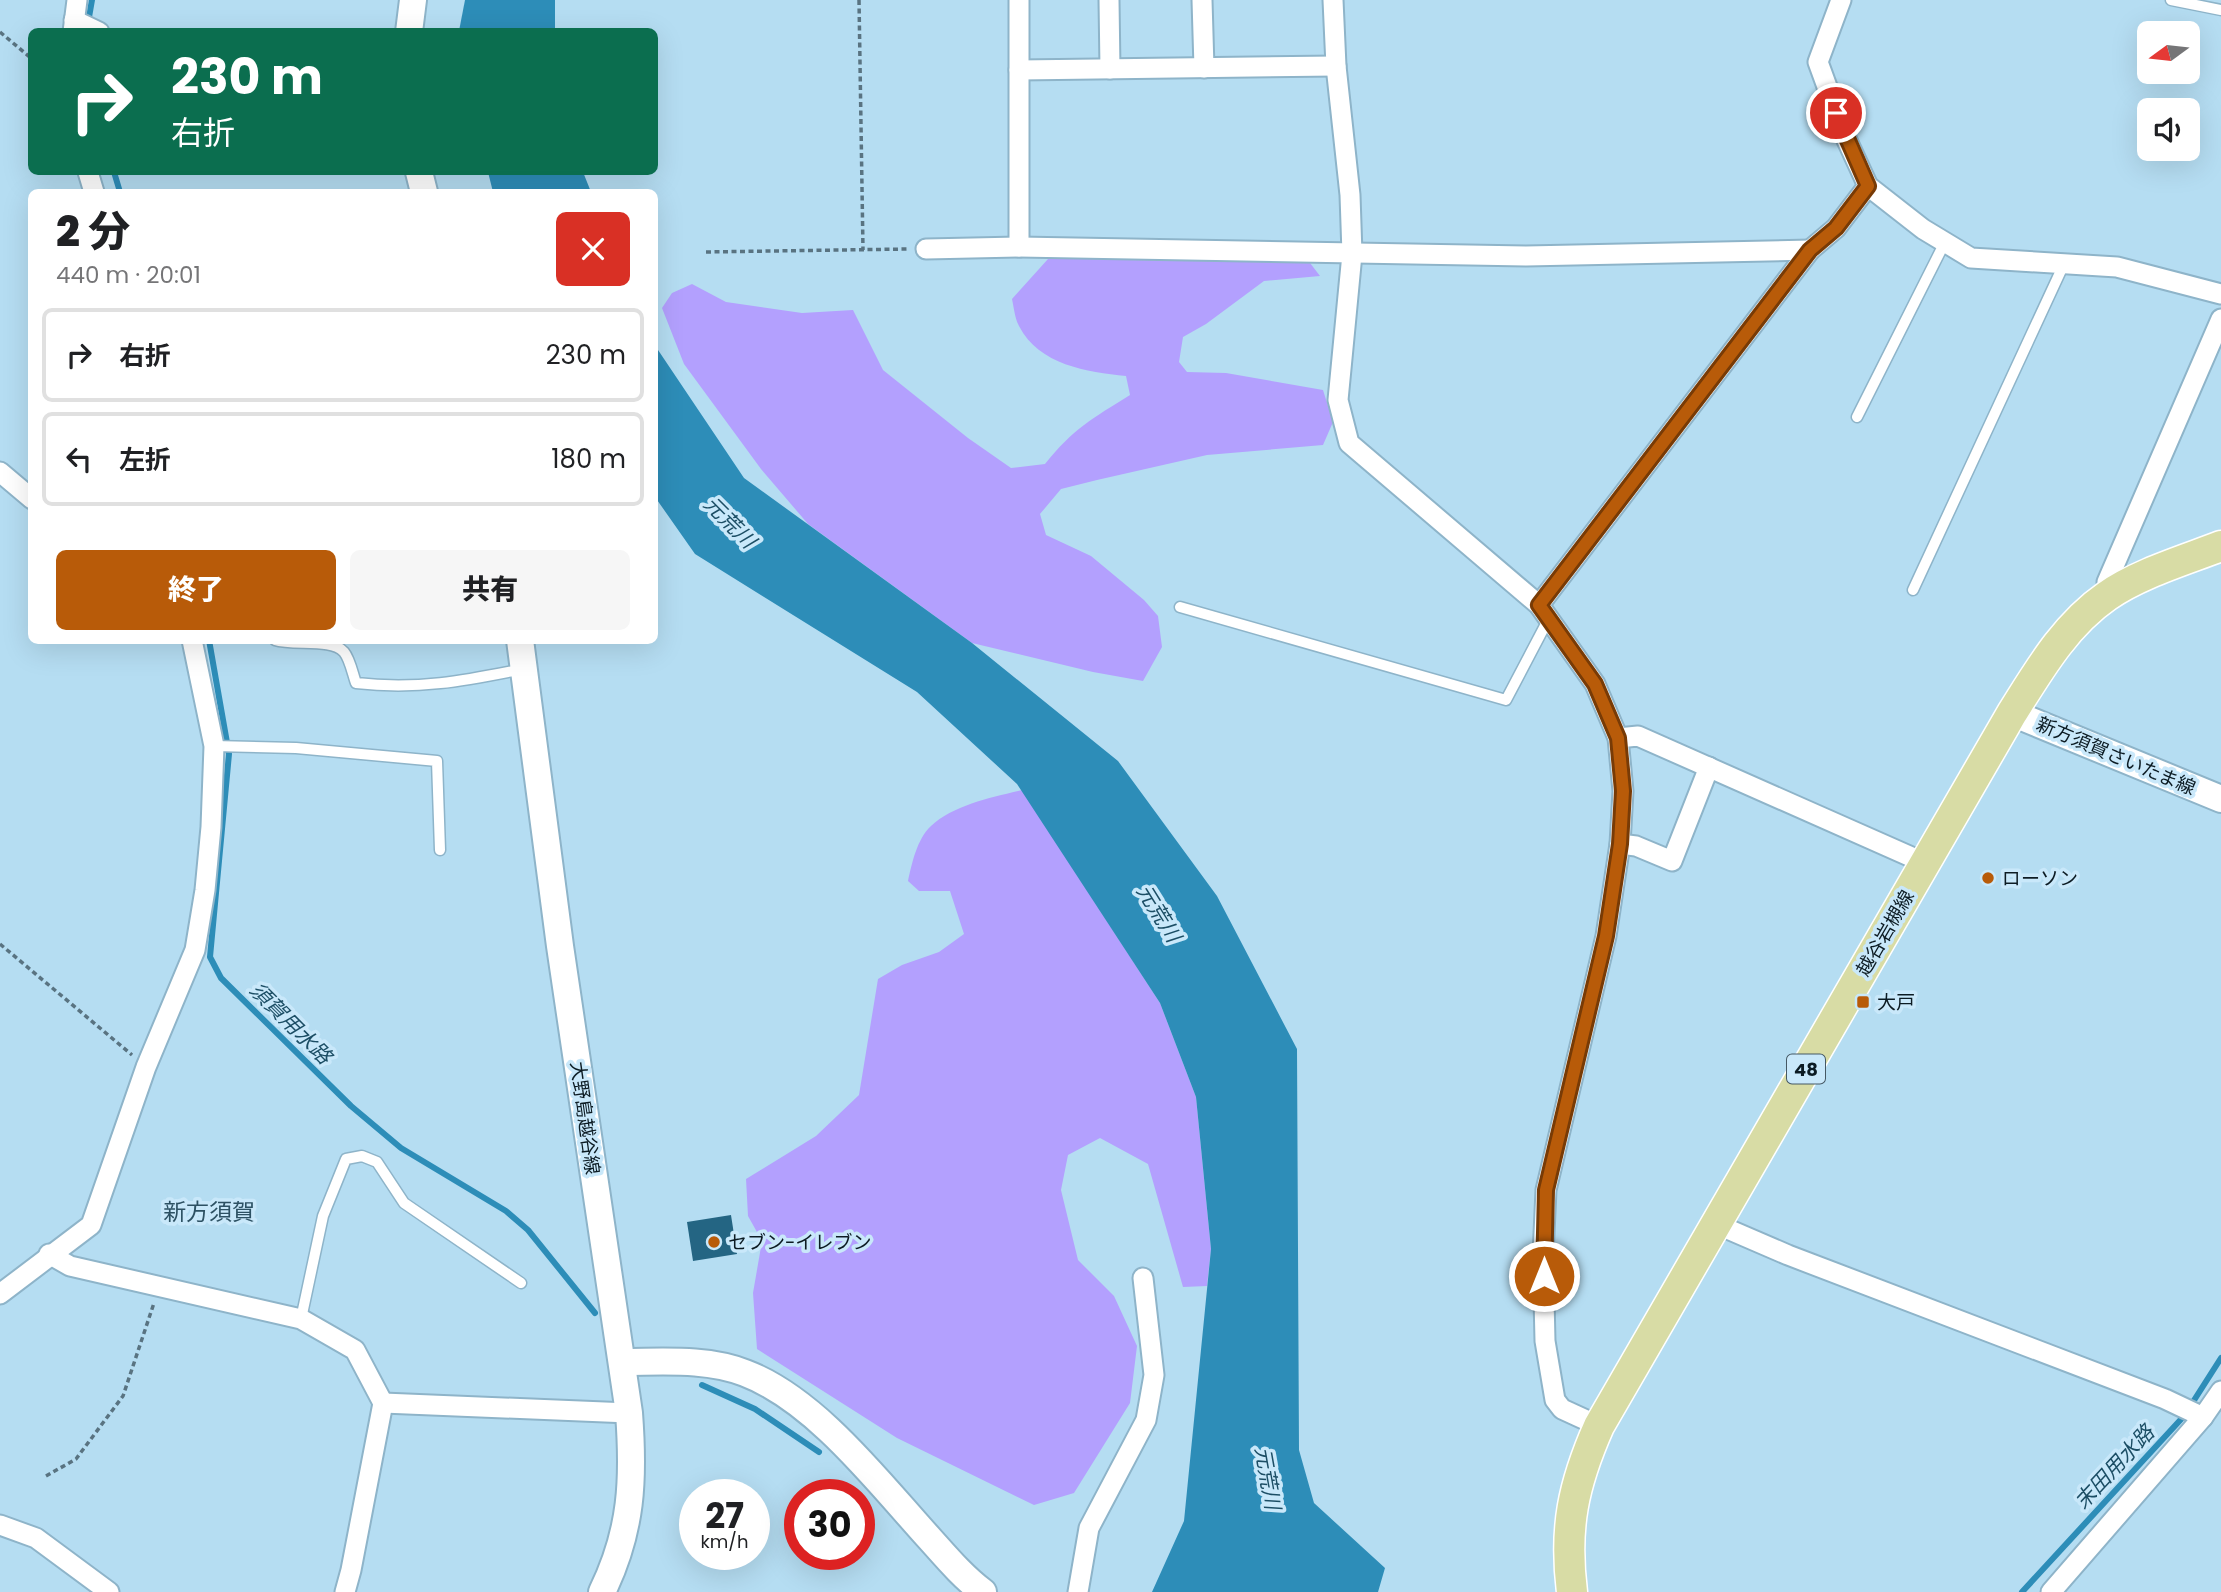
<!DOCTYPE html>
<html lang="ja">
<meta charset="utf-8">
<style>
:root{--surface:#fff;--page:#f6f6f6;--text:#202124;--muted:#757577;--line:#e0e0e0;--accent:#b85b09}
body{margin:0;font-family:Poppins,"Noto Sans JP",sans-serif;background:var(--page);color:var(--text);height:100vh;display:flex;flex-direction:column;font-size:26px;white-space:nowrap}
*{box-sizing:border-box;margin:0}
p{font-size:23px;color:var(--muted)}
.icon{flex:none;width:38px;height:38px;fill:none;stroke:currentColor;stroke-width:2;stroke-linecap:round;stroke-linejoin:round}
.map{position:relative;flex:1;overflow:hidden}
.side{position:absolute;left:28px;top:189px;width:630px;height:455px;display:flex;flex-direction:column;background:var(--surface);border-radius:10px;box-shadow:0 7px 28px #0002}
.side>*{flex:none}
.hud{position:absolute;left:28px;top:28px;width:630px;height:147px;border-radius:10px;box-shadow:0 7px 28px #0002;background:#0b6e4f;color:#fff;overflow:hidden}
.needle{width:46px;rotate:255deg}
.fabs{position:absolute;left:2137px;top:21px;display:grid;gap:14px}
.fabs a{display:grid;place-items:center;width:63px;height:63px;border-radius:10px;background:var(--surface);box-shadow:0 7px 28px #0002;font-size:35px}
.speed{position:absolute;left:679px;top:1479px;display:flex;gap:14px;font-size:35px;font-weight:700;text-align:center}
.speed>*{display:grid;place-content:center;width:91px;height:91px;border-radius:50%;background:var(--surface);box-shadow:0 7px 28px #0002;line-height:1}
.speed small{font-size:18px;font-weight:400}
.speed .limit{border:10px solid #d22;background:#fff;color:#111}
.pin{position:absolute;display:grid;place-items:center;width:60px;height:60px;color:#fff;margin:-30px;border:4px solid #fff;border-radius:50%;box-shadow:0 2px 7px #0007}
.me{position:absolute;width:77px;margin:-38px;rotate:0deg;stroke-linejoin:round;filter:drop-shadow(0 0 5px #0008)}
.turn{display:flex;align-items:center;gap:24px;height:147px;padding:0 28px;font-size:32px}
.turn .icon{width:91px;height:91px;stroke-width:2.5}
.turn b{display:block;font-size:49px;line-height:60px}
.round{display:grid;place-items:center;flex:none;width:74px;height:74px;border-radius:10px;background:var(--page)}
.head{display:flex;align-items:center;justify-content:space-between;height:119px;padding:0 28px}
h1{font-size:42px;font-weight:800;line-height:52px}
.button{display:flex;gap:14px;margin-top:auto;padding:14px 28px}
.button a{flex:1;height:80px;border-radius:10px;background:var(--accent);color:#fff;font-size:28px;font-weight:800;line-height:80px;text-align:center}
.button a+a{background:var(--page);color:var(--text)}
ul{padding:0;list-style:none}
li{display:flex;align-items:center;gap:21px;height:94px;margin:0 14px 10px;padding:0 14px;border:4px solid var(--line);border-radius:10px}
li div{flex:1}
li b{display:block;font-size:26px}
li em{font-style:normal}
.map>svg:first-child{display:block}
.green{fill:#b3a0fe}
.water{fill:#2d8db8}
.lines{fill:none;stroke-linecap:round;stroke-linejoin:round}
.stream{stroke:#2d8db8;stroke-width:6}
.building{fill:#246583}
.lane-casing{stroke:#8eb4c9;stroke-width:13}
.street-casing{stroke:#8eb4c9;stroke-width:23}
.secondary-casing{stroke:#8eb4c9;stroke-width:30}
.primary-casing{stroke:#fff;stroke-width:33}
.path{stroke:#597381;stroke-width:3.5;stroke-dasharray:5 3.5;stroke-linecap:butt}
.lane{stroke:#fff;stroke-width:10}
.street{stroke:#fff;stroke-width:19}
.secondary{stroke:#fff;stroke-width:26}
.primary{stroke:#d8dca5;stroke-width:30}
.route-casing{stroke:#783b06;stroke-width:18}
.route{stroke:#b85b09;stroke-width:12}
.poi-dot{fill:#b85b09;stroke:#c9e8fa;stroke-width:2.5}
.labels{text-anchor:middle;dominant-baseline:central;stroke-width:7;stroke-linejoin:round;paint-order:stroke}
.shield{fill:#c9e8fa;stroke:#455864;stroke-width:2}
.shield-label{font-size:18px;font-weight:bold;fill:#0c1b23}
.street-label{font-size:19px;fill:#0c1b23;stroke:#c9e8fa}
.poi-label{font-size:19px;fill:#0c1b23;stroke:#c9e8fa;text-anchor:start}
.water-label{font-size:21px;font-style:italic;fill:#1c4e65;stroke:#c9e8fa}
.quarter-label{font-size:23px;fill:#2d5163;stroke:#c9e8fa}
</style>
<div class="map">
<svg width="2221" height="1592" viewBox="0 0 2221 1592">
<rect width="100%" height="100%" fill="#b5ddf2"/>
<g class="green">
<path d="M1048,259H1307L1320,276L1264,281L1206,324L1183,337L1179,362L1187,372L1226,373L1323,390L1333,422L1323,445L1207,455L1097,480L1061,489L1040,514L1046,535L1091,556L1144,600L1158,616L1162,647L1143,681L1093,672L972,643L808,524L761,469L684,364L662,308L672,293L692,284L726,302L802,313L853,310L883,370L968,438L1011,468L1045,464C1073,429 1093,418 1130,395L1126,376C1087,372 1039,365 1019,326C1015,319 1014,308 1012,299Z"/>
<path d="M1022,790L1160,1003L1196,1097L1211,1249L1207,1286L1183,1287L1148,1164L1100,1138L1068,1155L1061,1190L1078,1260L1114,1296L1137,1346L1130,1403L1074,1493L1034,1505L897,1438L757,1349L753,1293L762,1241L748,1216L746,1179L816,1136L859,1095L878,979L902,965L939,952L964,934L950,891H919L908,881C912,863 917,839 931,826C953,805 993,797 1022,790Z"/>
</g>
<g class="water">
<path d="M465,0H555V31H459Z"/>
<path d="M488,172H583L591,192H493Z"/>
<path d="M654,344L744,478L972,643L1118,761L1217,896L1297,1049L1299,1450L1314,1503L1385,1568L1378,1592H1152L1184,1521L1211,1249L1196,1097L1160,1003L1017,784L917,692L695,554L655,497Z"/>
</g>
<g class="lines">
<g class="stream">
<path d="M88,23L92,0"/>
<path d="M114,172L120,192"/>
<path d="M209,640L229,754L210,957L221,978L351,1106L401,1148L506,1211L528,1230L595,1313"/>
<path d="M702,1385L755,1409L819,1452"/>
<path d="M2022,1592L2184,1416L2221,1358"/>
</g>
</g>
<path class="building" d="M731,1215L737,1254L693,1261L687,1222Z"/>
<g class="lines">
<defs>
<g id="lane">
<path d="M2171,0L2221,10"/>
<path d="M1857,417L1945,242"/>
<path d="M1913,590L2064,264"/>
<path d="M1180,607L1506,700L1548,620"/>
<path d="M275,640C294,646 332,638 344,652C350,659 353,675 356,683C417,690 464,681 523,669"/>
<path d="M214,746L296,748L437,761L440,850"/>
<path d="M301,1319L323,1216L346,1159L362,1156L377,1162L404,1203L521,1283"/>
</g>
<g id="street">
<path d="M1109,0L1110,69"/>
<path d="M1202,0L1204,68"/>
<path d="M1333,0L1336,66L1350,195L1352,254L1338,400L1349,443L1539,605L1595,684L1618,738L1623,791L1620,844L1606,936L1546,1190L1543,1255L1545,1341L1555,1400L1562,1409L1599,1426"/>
<path d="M1841,0L1818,62L1845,136L1868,186L1923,229L1971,258L2117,267L2221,294"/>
<path d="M74,20L99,32"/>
<path d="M73,32L77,0"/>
<path d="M1019,70L1336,66"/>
<path d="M88,172L94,192"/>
<path d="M1019,247V0"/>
<path d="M926,249L1019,247L1526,256L1810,250"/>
<path d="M0,472L32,499"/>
<path d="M2108,594L2107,582L2221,319"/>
<path d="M1539,605L1810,250L1836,228L1868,186"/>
<path d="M1618,738L1638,736L1925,863"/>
<path d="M1620,844L1636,846L1672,861L1709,767"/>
<path d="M1716,1224L1788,1255L2165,1399L2203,1417"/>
<path d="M49,1254L70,1266L301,1319L355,1350L383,1403L351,1570L345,1592"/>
<path d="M0,1294L91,1225L146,1067L195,950L205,890L211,827L214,746L192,640"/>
<path d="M383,1403L629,1413"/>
<path d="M0,1525L36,1538L109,1592"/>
<path d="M1078,1592L1089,1528L1146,1420L1154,1375L1143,1278"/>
<path d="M2051,1592L2203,1417L2221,1391"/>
</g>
<g id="secondary">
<path d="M409,32L413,0"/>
<path d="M419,172L424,192"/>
<path d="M520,640L560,946L629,1413C634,1479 632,1531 602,1592"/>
<path d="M2012,713L2221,799"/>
<path d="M623,1362C662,1362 707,1358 745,1373C816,1400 879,1483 930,1539C947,1558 963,1577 983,1592"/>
</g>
<path id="primary" d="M1572,1592C1564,1528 1573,1485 1599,1426L2012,713C2039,670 2065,625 2107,596C2138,574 2185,560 2221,546"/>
</defs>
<use href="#lane" class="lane-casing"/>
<use href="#street" class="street-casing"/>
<use href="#secondary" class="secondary-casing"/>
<use href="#primary" class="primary-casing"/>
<g class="path">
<path d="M859,0L863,250"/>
<path d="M0,32L32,59"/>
<path d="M706,252L907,249"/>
<path d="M0,944L132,1055"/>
<path d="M46,1476L76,1459L123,1396L154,1303"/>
</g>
<use href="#lane" class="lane"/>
<use href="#street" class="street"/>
<use href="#secondary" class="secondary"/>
<use href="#primary" class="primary"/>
</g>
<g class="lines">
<defs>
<path id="route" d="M1544,1276L1546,1190L1606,936L1620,844L1623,791L1618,738L1595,684L1539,605L1810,250L1836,228L1868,186L1836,113"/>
</defs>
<use href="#route" class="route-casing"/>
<use href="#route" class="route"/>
</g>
<g class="poi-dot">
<circle cx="1988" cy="878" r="7"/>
<rect x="1856" y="995" width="14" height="14" rx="3.5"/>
<circle cx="714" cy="1242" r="7"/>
</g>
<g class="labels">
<rect class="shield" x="1787" y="1054.5" width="38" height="29" rx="5"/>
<g class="shield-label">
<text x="1806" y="1069">48</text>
</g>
<g class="street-label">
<text transform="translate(2116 756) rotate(23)">新方須賀さいたま線</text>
<text transform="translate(1885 933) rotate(-60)">越谷岩槻線</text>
<text transform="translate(585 1118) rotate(82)">大野島越谷線</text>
</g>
<g class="poi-label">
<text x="2002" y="878">ローソン</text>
<text x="1877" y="1002">大戸</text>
<text x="728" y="1242">セブン-イレブン</text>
</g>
<g class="water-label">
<text transform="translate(730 522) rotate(45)">元荒川</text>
<text transform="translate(1159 913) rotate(58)">元荒川</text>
<text transform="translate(291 1023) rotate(45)">須賀用水路</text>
<text transform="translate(2114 1467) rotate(-47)">末田用水路</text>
<text transform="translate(1268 1478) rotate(80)">元荒川</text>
</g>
<g class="quarter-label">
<text x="209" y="1212">新方須賀</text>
</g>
</g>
</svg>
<div class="fabs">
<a><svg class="needle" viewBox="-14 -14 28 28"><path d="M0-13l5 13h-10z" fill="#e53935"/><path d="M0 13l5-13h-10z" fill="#757577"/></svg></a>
<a><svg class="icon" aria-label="sound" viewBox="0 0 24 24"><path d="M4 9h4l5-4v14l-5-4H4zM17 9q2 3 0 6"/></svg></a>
</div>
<div class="speed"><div>27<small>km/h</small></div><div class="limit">30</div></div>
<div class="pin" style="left:1836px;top:113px;background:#d93025"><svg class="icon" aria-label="arrive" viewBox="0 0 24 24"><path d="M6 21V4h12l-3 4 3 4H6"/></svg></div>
<svg class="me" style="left:1544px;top:1276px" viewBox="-20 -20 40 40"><circle r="17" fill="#b85b09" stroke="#fff" stroke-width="3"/><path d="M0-11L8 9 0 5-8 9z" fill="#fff"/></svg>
<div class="hud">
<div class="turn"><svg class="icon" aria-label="right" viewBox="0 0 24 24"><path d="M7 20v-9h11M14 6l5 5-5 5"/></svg><div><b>230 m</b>右折</div></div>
</div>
<section class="side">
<div class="head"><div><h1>2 分</h1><p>440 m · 20:01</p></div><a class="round" style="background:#d93025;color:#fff"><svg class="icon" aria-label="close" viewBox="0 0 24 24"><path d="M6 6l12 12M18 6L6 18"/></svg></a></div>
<ul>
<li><svg class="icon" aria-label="right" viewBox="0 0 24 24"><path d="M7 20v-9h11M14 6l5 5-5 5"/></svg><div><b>右折</b></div><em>230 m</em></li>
<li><svg class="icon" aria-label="left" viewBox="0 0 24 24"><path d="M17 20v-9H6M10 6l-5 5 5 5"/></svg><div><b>左折</b></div><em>180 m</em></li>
</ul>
<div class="button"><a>終了</a><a>共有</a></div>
</section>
</div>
